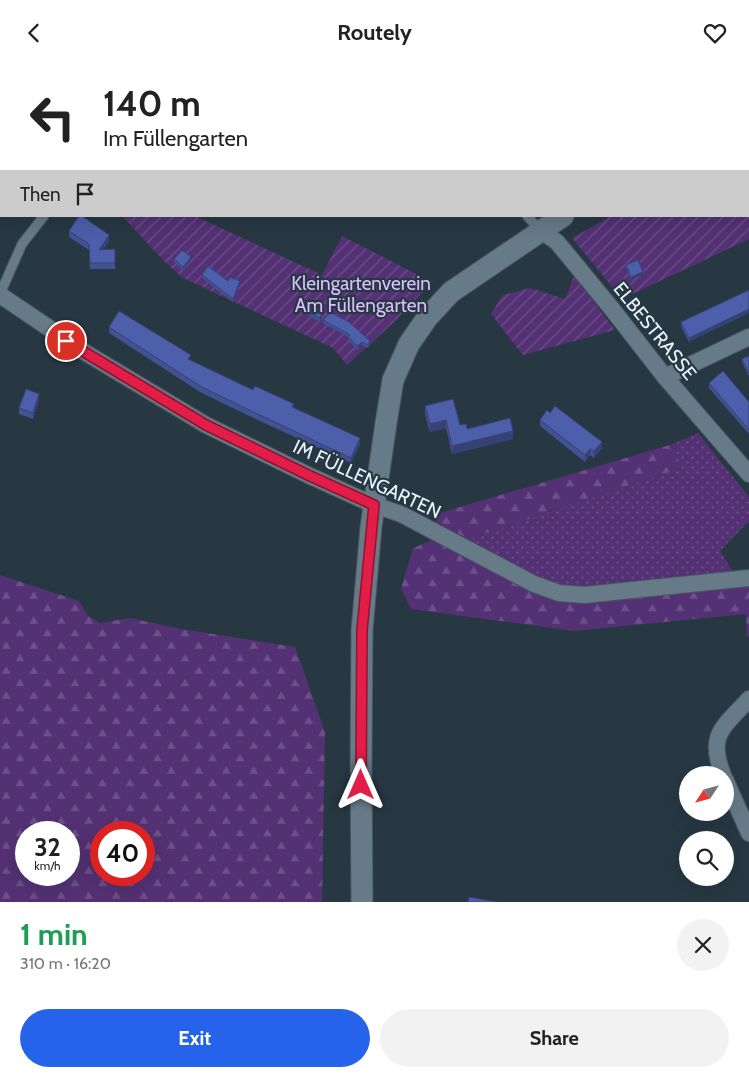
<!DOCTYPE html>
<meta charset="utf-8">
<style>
:root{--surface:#fff;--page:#f2f2f2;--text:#222;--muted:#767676;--accent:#2563eb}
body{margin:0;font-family:Cabin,sans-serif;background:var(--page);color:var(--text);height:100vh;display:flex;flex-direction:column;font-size:19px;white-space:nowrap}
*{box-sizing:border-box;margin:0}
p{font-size:16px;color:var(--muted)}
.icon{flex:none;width:28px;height:28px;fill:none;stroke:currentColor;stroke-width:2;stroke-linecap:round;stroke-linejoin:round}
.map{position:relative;height:837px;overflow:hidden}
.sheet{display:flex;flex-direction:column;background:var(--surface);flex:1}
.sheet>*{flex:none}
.banner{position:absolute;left:0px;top:0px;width:750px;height:152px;box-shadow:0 5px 20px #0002;background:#fff;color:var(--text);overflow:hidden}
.needle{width:32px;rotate:234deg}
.buttons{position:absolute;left:679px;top:701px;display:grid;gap:10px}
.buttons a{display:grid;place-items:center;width:55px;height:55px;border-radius:50%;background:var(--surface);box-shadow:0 5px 20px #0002;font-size:25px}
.speed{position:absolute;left:15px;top:756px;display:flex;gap:10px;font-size:25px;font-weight:700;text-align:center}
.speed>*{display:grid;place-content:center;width:65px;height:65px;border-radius:50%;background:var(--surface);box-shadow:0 5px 20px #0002;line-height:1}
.speed small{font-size:12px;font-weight:400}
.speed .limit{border:8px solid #d22;background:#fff;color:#111}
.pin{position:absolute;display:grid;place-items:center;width:42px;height:42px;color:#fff;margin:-21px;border:2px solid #fff;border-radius:50%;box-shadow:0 1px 5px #0007}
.me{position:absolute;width:55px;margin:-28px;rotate:0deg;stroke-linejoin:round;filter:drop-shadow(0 0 4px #0008)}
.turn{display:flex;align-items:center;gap:18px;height:105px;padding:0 20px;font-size:22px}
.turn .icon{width:65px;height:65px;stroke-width:2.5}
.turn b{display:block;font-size:35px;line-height:42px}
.then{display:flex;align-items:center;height:48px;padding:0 20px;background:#0003;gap:10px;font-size:19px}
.round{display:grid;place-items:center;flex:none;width:52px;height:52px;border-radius:26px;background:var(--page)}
.overview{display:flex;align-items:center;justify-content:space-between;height:85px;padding:0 20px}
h1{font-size:30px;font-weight:800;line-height:38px;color:#1e9e55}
.cta{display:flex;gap:10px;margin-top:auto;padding:10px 20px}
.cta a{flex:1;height:58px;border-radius:30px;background:var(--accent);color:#fff;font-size:20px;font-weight:800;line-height:58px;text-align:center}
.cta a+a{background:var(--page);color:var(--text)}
header{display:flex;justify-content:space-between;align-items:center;height:65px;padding:0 20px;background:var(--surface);font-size:22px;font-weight:800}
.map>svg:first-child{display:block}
.grass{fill:url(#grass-dots)}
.forest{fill:url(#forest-firs);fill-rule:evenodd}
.garden{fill:url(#garden-furrows)}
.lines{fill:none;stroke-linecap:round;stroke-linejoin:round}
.service-casing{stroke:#485660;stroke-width:11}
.minor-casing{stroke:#485660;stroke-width:18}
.tertiary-casing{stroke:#485660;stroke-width:23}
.service{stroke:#677a87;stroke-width:9}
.minor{stroke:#677a87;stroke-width:16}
.tertiary{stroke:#677a87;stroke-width:21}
.wall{fill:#425192}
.shaded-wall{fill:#364277}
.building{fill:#4d5eaa;stroke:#364277}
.route-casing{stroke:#92132f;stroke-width:12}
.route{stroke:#e11d48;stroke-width:9}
.labels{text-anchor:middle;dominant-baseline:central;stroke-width:4.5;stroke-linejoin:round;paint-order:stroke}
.park-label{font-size:19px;fill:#dbbefd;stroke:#273843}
.street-label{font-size:19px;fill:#eaf4fc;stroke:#273843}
</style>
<header><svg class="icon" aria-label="back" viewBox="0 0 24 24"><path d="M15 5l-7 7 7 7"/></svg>Routely<svg class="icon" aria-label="heart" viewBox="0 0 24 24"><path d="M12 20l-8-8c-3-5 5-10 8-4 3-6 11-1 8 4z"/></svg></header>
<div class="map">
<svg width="749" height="837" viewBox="0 0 749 837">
<defs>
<pattern id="grass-dots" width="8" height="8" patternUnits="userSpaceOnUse" patternTransform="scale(1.25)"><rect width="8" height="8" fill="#543174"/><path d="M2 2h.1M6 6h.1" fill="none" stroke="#6d4f89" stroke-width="1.8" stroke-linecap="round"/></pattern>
<pattern id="forest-firs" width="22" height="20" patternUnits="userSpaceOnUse" patternTransform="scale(1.25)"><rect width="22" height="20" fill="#543174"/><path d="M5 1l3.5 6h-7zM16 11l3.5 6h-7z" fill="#6d4f89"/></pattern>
<pattern id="garden-furrows" width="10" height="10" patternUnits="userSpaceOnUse" patternTransform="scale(1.25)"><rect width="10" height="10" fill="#543174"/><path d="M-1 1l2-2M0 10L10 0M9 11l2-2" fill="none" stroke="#6d4f89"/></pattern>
</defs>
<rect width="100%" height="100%" fill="#273843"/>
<path class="grass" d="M698,368L749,432V456L720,486L733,507L581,522L561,520L536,512L468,474L681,403L673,379Z"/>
<g class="forest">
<path d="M673,379L681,403L468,474L436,457V449Z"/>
<path d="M434,474L530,524L555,535L583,537L749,518V571L747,572L746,549L574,566L411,544L401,524L413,483Z"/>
<path d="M0,510L79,536L88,551L101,558L130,553L181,564L295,582L325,667L322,837H0ZM26,768H69V810H26ZM101,768H144V810H101Z"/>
</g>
<g class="garden">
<path d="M0,0H303L304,1H1V22Z"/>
<path d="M749,77V174L622,234L572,173L611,151H749Z"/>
<path d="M122,151H195L322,210L342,171L432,217L393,258L347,300L333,283L183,213L165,197Z"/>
<path d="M574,211L615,265L523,290L491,249L503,230L530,223L565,234Z"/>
</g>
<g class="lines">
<defs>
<g id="service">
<path d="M477,1V0"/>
<path d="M527,151L540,165"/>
<path d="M0,229L22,179L44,151"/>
</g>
<g id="minor">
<path d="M540,165L557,177L612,244L665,312L749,409"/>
<path d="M0,230L86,288L206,360L308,410L374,440L401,449L534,519L559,528L584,530L749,513"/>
<path d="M665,312L749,272"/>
<path d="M723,710C707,669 723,663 749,634"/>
<path d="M725,714L749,768"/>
</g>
<g id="tertiary">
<path d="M749,36V35"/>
<path d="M362,837L361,701L362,565L371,462L386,358L393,315L409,279L427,253L451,227L563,151"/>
</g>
</defs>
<use href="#service" class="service-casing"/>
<use href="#minor" class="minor-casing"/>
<use href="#tertiary" class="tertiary-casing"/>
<use href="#service" class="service"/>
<use href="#minor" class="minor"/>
<use href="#tertiary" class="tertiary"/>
</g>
<g class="wall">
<path d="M69,166L109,176L103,185L115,184V204H90L89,185L69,172Z"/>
<path d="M174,194L191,195L183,205L174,197Z"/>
<path d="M626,200L643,210L631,215L626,203Z"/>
<path d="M202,210L240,219L233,237L202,213Z"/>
<path d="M749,225L689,277L681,261V257Z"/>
<path d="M324,247L320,257L309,251V248Z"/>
<path d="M323,255L370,279L368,283L362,280L358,285L348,275V272L323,258Z"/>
<path d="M109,262L191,296L253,325L294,343L360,379L351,398L245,349L200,327L109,268Z"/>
<path d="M749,291V311L742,297V294Z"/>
<path d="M709,318L749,337V369L709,323Z"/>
<path d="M39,335L33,354L19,349V343Z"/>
<path d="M425,341L467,364L513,374L452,389L446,363L430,367L425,349Z"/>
<path d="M540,355L602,383L594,393L590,390L585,397L540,361Z"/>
</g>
<g class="shaded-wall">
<path d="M109,170V176L99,191V185Z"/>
<path d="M191,192V195L183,205V202Z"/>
<path d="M643,207V210L631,215V212Z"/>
<path d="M240,216V219L233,237V234Z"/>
<path d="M324,244V247L320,257V253Z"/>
<path d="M749,244V248L689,277V273Z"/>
<path d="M362,277V280L358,285V281Z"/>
<path d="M39,329V335L33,354V348Z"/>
<path d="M446,355V363L430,367V359Z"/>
<path d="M513,366V374L452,389V381Z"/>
<path d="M360,373V379L351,398V393Z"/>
<path d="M602,377V383L594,393V386Z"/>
<path d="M590,384V390L585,397V390Z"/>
</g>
<g class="building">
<path d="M247,0H257L256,1H248Z"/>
<path d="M79,151H82L109,170L99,185L115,184V198H90L89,179L69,166Z"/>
<path d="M182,185L191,192L183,202L174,194Z"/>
<path d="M638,195L643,207L631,212L626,200Z"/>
<path d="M208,201L228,216L230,212L240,216L233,234L202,210Z"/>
<path d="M749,225V244L689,273L681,257Z"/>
<path d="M314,237L324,244L320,253L309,248Z"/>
<path d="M119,246L191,290L188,294L253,325L255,321L294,339L292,342L360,373L351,393L245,343L200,321L109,262Z"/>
<path d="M330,247L349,257L370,276L368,280L362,277L358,281L348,272L350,270L323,255Z"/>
<path d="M749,291V308L742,294Z"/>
<path d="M723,306L749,337V365L709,318Z"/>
<path d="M26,324L39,329L33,348L19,343Z"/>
<path d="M453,334L460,360L466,359L467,364L510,353L513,366L452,381L446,355L430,359L425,341Z"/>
<path d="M555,341L602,377L594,386L590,384L585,390L540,355L547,345L550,348Z"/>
<path d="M469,832L497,837H468Z"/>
</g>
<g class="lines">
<defs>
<path id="route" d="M66,276L206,360L308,410L374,440L362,565L361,720"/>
</defs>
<use href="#route" class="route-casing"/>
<use href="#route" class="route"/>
</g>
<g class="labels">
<g class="park-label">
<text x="361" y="218">Kleingartenverein<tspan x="361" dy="22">Am Füllengarten</tspan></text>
</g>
<g class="street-label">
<text transform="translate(655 266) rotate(51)">ELBESTRASSE</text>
<text transform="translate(367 414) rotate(25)">IM FÜLLENGARTEN</text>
</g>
</g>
</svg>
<div class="buttons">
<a><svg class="needle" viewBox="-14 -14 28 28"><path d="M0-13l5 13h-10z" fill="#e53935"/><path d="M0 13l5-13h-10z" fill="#767676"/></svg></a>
<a><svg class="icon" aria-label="search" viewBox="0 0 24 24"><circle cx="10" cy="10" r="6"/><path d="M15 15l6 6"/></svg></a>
</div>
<div class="speed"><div>32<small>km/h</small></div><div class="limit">40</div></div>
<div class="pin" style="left:66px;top:276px;background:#d93025"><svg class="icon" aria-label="arrive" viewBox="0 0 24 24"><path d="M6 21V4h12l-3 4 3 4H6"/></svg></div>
<svg class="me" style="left:361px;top:720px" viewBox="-20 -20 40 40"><path d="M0-17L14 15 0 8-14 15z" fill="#e11d48" stroke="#fff" stroke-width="4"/></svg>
<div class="banner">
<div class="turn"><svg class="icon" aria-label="left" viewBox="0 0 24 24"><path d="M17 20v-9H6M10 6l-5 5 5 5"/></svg><div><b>140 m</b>Im Füllengarten</div></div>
<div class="then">Then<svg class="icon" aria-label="arrive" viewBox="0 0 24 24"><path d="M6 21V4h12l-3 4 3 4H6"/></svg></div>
</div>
</div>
<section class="sheet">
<div class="overview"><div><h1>1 min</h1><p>310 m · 16:20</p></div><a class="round"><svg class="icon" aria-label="close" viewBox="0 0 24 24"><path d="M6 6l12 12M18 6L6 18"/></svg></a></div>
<div class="cta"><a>Exit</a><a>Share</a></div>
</section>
